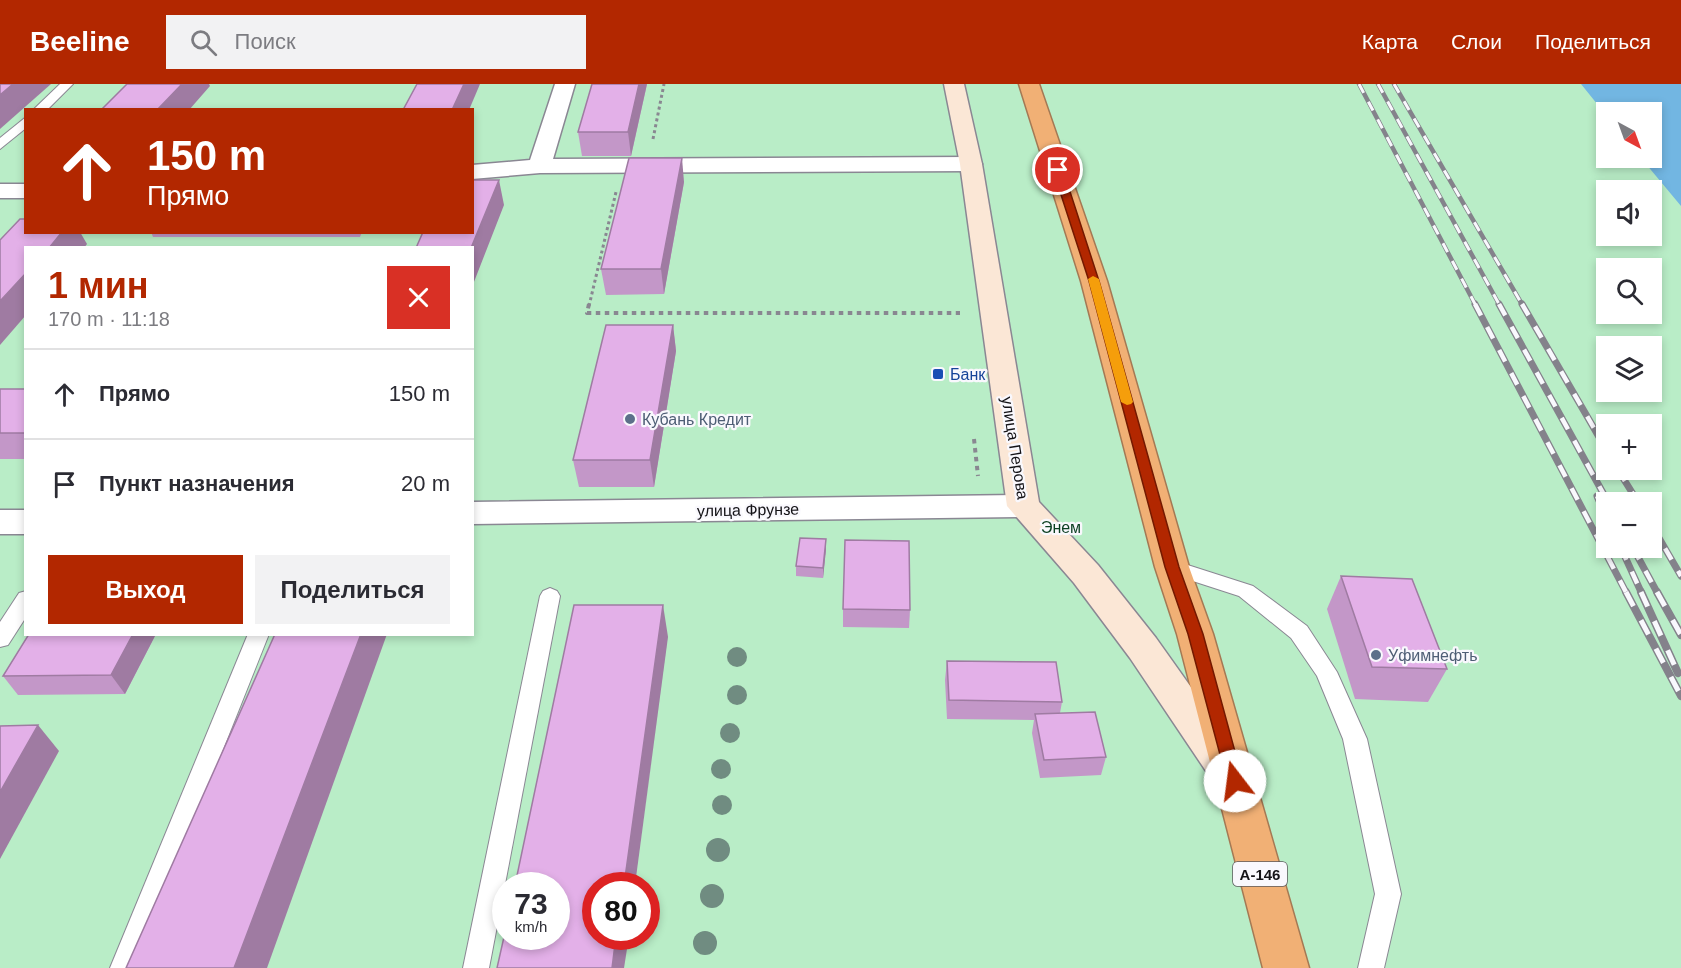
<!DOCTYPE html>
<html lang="ru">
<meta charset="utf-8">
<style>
:root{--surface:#fff;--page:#f2f2f3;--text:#2b2b33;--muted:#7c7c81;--line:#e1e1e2;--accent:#b22700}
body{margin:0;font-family:Arial,sans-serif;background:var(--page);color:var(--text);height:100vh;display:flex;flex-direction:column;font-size:22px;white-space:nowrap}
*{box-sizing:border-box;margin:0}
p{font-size:20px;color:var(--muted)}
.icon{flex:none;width:33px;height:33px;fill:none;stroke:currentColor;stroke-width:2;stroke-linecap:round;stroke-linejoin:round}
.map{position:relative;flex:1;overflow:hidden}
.drawer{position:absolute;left:24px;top:162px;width:450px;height:390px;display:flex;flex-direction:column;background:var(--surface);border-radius:0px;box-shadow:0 3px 9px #0003}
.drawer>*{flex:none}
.guide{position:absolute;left:24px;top:24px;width:450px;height:126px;border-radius:0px;box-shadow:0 3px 9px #0003;background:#b22700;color:#fff;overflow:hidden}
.needle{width:39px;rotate:139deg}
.tools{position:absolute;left:1596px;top:18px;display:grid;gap:12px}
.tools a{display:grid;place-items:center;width:66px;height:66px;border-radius:0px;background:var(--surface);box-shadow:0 3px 9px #0003;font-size:30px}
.speed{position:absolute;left:492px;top:788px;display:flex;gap:12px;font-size:30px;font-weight:700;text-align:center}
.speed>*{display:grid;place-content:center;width:78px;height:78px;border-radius:50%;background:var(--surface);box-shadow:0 3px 9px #0003;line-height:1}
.speed small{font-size:15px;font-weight:400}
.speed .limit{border:9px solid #d22;background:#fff;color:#111}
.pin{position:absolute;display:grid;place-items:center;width:51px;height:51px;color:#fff;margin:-26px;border:3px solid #fff;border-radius:50%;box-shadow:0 2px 6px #0007}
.me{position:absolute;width:66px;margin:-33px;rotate:345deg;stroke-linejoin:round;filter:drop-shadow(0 0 4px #0008)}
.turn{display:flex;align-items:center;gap:21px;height:126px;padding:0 24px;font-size:27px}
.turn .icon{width:78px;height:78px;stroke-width:2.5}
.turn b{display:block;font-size:42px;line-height:51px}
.round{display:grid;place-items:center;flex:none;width:63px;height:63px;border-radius:0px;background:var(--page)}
.head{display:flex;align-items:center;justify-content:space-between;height:102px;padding:0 24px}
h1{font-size:36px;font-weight:700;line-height:45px;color:var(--accent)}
.cta{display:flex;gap:12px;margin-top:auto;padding:12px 24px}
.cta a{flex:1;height:69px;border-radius:0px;background:var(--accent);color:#fff;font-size:24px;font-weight:700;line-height:69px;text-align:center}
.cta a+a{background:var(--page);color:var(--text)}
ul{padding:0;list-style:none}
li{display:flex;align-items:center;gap:18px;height:90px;padding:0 24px;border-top:2px solid var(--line)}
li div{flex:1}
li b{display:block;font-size:22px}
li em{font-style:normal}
header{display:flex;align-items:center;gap:36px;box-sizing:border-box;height:84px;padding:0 30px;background:var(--accent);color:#fff}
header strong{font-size:28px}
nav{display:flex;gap:33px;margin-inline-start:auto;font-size:21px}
.search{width:420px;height:54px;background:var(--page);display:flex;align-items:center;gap:15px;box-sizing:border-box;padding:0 21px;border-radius:0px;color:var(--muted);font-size:22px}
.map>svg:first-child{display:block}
.green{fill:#b9edc7;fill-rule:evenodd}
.water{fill:#72b6e2}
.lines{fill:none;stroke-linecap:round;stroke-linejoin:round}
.lane-casing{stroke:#8a8793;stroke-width:2}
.street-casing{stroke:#8a8793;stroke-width:3}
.secondary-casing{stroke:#8a8793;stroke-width:3}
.highway-casing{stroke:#a47954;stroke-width:3}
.path-far1{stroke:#898791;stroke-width:3;stroke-dasharray:3 3;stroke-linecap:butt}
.path{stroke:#898791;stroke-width:4;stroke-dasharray:4.5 4.5;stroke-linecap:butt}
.lane{fill:#fff;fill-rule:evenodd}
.street{fill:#fff;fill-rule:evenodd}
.secondary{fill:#fbe7d6;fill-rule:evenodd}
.highway{fill:#f1b075;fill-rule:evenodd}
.rail-far2-casing{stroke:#84828b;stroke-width:4.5}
.rail-far1-casing{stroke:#84828b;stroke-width:7}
.rail-casing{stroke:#84828b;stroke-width:8}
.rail-far2{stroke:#f9f8fd;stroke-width:3;stroke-dasharray:10;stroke-linecap:butt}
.rail-far1{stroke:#f9f8fd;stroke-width:4.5;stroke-dasharray:13;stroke-linecap:butt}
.rail{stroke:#f9f8fd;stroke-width:5;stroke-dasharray:16;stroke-linecap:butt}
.tree{fill:#708c81}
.wall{fill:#c397c8}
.shaded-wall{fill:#9f7ba2}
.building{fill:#e3b0e8;stroke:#9f7ba2;stroke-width:1.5}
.route{fill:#b22700;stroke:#741900;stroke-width:1.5}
.slow{fill:#f59e0b}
.transit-dot{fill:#1a4fb4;stroke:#f9f8fd;stroke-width:2}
.service-dot{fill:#5c6f8a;stroke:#f9f8fd;stroke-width:2}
.labels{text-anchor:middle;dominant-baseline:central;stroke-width:4.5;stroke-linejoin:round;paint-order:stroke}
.shield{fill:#f9f8fd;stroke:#59585c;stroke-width:1.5}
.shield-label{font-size:15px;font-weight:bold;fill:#141317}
.transit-label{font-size:16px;fill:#164399;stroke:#f9f8fd;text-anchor:start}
.service-label{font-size:16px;fill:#4e5e75;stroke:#f9f8fd;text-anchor:start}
.street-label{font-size:16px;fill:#141317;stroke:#f9f8fd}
.park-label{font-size:16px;fill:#0b3f21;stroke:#f9f8fd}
</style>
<header>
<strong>Beeline</strong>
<div class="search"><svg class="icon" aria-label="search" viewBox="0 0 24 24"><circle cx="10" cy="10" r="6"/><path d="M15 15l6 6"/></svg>Поиск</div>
<nav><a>Карта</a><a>Слои</a><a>Поделиться</a></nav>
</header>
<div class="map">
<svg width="1681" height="884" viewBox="0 0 1681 884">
<rect width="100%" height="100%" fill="#ece9f7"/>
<path class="green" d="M0,0H1681V884H0ZM26,26H472V148H26ZM1606,28H1652V74H1606ZM1606,106H1652V152H1606ZM26,164H472V550H26ZM1606,184H1652V230H1606ZM1606,262H1652V308H1606ZM1606,340H1652V386H1606ZM1606,418H1652V464H1606ZM506,801H556V852H506ZM596,801H646V852H596Z"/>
<path class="water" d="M1581,0H1681V122L1641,74H1652V28H1606V31Z"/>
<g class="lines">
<defs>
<g id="lane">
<path d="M60,0H73L47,26H33Z"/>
<path d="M26,33V44L0,65V54Z"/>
<path d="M1172,476L1253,502L1307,542L1337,588L1367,655L1401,810L1384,884H1358L1375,810L1343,655L1317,592L1291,554L1239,512L1165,488L1162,483L1165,478Z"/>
<path d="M550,504L557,507L560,512L489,884H463L540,512L543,507Z"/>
<path d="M26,507V533L8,561L0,563V538L19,509Z"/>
<path d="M248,550H269L136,884H110Z"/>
</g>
<g id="street">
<path d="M555,0H575L553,75L971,73L979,75L982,80L979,85L971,87L540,89L472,95V81L530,76Z"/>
<rect x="0" y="100" width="26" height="14"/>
<path d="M1023,411L1034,414L1039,422L1034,430L1023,433L472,440V418Z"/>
<rect x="0" y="426" width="26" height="24"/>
</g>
<path id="secondary" d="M944,0H964L982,80L1039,418L1098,481L1156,554L1242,675L1248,687L1242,699L1228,704L1214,699L1130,574L1074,499L1007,422L960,80Z"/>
<path id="highway" d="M1019,0H1039L1107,197L1189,483L1213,550L1309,884H1263L1177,550L1155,483L1081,197Z"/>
</defs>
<use href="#lane" class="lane-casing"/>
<use href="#street" class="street-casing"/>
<use href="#secondary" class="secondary-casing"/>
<use href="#highway" class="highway-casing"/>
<g class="path-far1">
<path d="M653,55L664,0"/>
<path d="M589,222L616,108"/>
</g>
<g class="path">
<path d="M589,220L587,229H960"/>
<path d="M974,355L978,392"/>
</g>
<use href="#lane" class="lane"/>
<use href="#street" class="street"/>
<use href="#secondary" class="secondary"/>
<use href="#highway" class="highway"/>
<defs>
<g id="rail-far2">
<path d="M1359,0L1476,222"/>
<path d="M1378,0L1500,222"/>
<path d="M1394,0L1523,222"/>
</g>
<g id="rail-far1">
<path d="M1475,220L1627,510"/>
<path d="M1499,220L1608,418"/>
<path d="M1522,220L1606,365"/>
<path d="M1618,386L1638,418"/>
<path d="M1597,412L1606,433"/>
<path d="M1652,442L1681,492"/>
<path d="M1621,464L1642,510"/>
<path d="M1633,464L1658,510"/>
</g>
<g id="rail">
<path d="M1626,508L1681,612"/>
<path d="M1641,508L1678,589"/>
<path d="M1657,508L1681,551"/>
</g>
</defs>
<use href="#rail-far2" class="rail-far2-casing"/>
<use href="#rail-far1" class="rail-far1-casing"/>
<use href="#rail" class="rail-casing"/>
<use href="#rail-far2" class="rail-far2"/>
<use href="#rail-far1" class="rail-far1"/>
<use href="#rail" class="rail"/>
</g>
<g class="tree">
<circle cx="737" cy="573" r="10"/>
<circle cx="737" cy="611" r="10"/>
<circle cx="730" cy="649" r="10"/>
<circle cx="721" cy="685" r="10"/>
<circle cx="722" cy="721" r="10"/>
<circle cx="718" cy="766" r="12"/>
<circle cx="712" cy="812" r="12"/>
<circle cx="705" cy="859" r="12"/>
</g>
<g class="wall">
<path d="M647,0L631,72H582L578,48Z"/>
<path d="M684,98L664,210L606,211L601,185Z"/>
<path d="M151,148H362L360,153H153Z"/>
<path d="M673,241L676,267L654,403H579L573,376Z"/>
<rect x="0" y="305" width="26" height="70"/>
<path d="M826,465L823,494L796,492V482Z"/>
<path d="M1341,492L1447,585L1428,618L1355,615L1327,525Z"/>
<path d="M843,525L910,526L909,544L843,543Z"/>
<path d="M156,550L125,610L18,611L3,592Z"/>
<path d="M947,577L1062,618L1060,629L1106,673L1101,691L1040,694L1032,649L1034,636L947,635L945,596Z"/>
</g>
<g class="shaded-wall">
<path d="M13,0H51L0,45V11Z"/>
<path d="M182,0H209L210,2L189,26H157Z"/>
<path d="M464,0H480L469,26H452Z"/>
<path d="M639,0H647L631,72L628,48Z"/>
<path d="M682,74L684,98L664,210L661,185Z"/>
<path d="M499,96L504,121L472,203V164H471Z"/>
<path d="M62,148H80L87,160L84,164H49Z"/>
<path d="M26,189V231L0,261V217Z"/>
<path d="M673,241L676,267L654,403L650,376Z"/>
<path d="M826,455V465L823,494V484Z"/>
<path d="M663,521L668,553L635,801H624Z"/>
<path d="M133,550H156L125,610L111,591Z"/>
<path d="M361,550H387L267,884H234Z"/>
<path d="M38,641L59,667L0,775V708Z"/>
<path d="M616,852H629L624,884H612Z"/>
</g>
<g class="building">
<path d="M0,0H13L0,11Z"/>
<path d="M127,0H182L157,26H101Z"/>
<path d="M417,0H464L452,26H403Z"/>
<path d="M592,0H639L628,48H578Z"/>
<path d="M629,74H682L661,185H601Z"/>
<path d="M472,96H499L471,164H416L423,148H472Z"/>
<path d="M20,135H26V148H62L49,164H26V189L0,217V156Z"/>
<path d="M606,241H673L650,376H573Z"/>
<rect x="0" y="305" width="26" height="44"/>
<path d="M800,454L826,455L823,484L796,482Z"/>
<path d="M845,456L909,457L910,526L843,525Z"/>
<path d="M1341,492L1412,495L1447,585L1372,583Z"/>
<path d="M574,521H663L624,801H596V852H616L612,884H497L506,844V852H556V801H515Z"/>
<path d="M29,550H133L111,591L3,592Z"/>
<path d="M275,550H361L234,884H126Z"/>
<path d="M947,577L1056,578L1062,618L949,616Z"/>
<path d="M1095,628L1106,673L1044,676L1035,630Z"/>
<path d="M38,641L0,708V642Z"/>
</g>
<path class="route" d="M1058,83L1063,86L1099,197L1179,483L1203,550L1243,697L1241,702H1229L1227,697L1188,550L1165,483L1089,197L1053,86Z"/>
<path class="slow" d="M1093,192L1099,195L1133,318L1131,320L1127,321L1121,318L1088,195Z"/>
<rect class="transit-dot" x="932" y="284" width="12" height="12" rx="3"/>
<g class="service-dot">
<circle cx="630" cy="335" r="6"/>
<circle cx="1376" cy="571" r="6"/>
</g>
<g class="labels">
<rect class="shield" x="1233" y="778" width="54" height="24" rx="4.5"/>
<g class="shield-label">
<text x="1260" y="790">А-146</text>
</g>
<g class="transit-label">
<text x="950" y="290">Банк</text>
</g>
<g class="service-label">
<text x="642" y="335">Кубань Кредит</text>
<text x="1388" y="571">Уфимнефть</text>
</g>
<g class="street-label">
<text transform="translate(1015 364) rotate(81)">улица Перова</text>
<text transform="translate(748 426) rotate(-1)">улица Фрунзе</text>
</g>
<g class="park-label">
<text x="1061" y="443">Энем</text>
</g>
</g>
</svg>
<div class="tools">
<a><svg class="needle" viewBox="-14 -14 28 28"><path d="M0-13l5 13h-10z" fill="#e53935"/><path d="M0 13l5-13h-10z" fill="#7c7c81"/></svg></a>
<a><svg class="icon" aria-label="sound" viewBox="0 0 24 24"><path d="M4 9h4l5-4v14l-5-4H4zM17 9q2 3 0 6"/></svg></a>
<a><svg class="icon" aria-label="search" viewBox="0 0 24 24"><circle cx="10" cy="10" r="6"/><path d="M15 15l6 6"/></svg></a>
<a><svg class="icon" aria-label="layers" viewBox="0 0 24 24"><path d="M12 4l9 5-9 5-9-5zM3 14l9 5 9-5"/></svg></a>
<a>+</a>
<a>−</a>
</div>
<div class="speed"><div>73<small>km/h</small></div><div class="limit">80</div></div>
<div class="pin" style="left:1058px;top:86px;background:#d93025"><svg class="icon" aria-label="arrive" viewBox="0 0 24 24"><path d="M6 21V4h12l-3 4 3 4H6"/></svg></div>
<svg class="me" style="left:1235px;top:697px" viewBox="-20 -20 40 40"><circle r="19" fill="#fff"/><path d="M0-13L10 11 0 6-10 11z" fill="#b22700"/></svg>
<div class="guide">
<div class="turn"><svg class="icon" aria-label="ahead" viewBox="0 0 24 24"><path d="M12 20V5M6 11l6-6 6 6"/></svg><div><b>150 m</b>Прямо</div></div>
</div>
<section class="drawer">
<div class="head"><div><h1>1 мин</h1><p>170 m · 11:18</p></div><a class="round" style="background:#d93025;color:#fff"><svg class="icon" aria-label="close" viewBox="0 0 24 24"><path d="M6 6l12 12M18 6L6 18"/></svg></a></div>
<ul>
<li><svg class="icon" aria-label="ahead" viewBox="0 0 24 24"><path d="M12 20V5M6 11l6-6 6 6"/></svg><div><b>Прямо</b></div><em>150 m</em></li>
<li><svg class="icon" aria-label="arrive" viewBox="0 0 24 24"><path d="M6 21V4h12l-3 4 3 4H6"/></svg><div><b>Пункт назначения</b></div><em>20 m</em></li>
</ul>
<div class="cta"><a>Выход</a><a>Поделиться</a></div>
</section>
</div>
